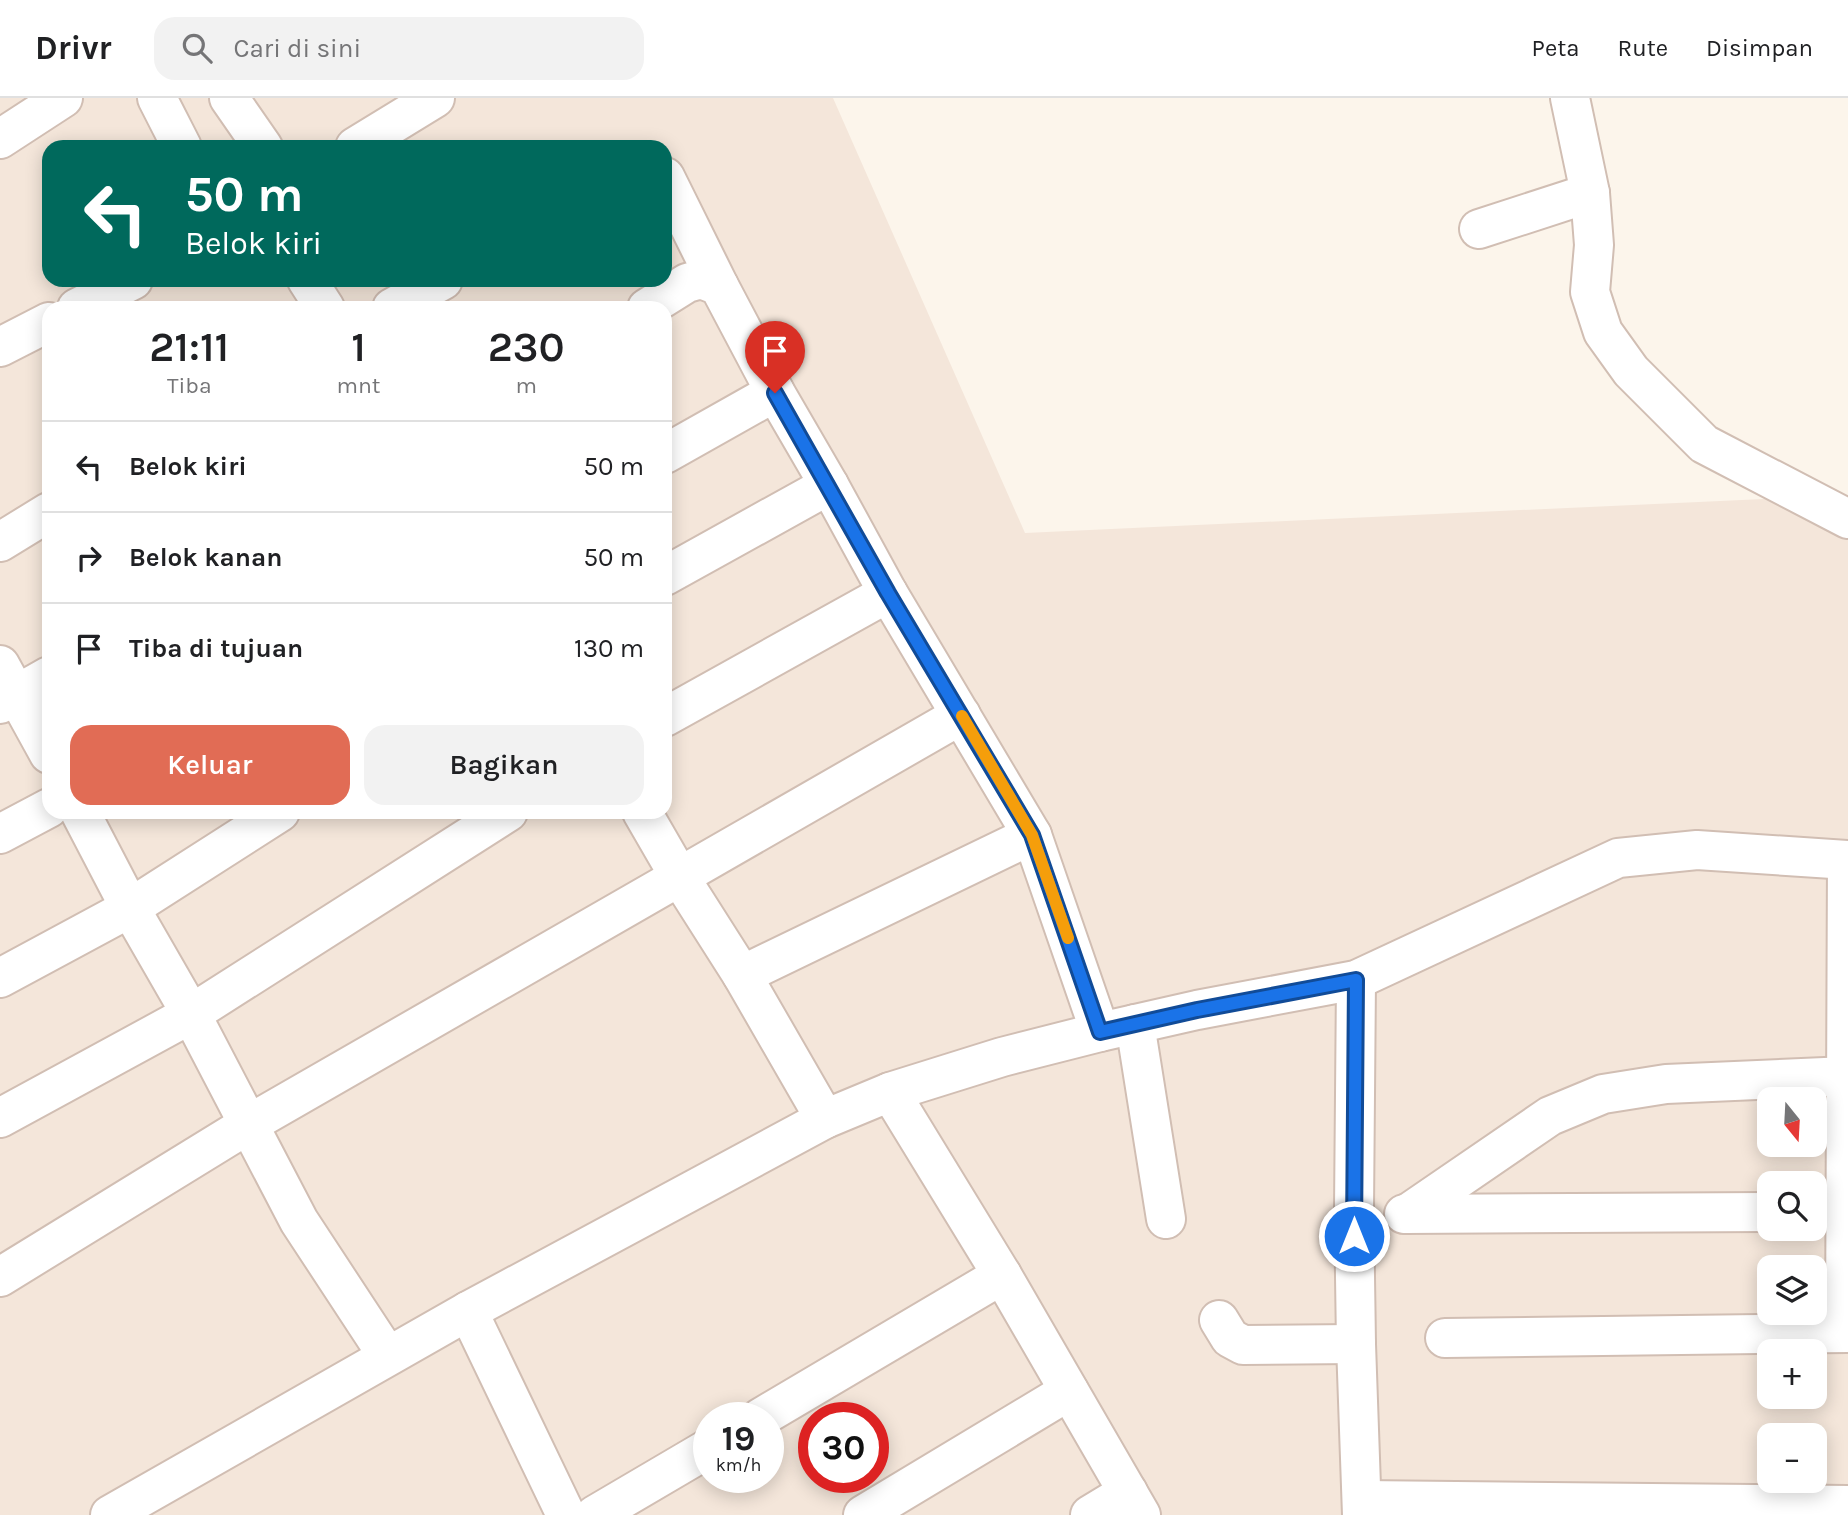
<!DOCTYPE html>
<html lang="id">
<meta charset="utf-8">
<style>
:root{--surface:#fff;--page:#f2f2f2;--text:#202124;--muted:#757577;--line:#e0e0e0;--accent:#e16c55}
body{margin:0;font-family:Karla,sans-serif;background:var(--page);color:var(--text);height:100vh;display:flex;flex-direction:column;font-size:26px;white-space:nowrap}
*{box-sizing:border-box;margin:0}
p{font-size:23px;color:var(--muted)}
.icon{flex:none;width:38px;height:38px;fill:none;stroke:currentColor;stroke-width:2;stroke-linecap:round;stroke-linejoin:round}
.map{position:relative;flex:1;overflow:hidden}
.side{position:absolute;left:42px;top:203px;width:630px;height:518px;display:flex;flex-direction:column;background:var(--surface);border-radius:21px;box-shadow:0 4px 18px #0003}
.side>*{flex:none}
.guide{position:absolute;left:42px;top:42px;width:630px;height:147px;border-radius:21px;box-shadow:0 4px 18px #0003;background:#00695c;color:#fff;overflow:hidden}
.needle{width:46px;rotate:162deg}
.controls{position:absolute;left:1757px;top:989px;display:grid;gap:14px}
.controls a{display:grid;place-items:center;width:70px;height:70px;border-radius:14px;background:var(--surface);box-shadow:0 4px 18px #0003;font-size:35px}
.speed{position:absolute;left:693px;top:1304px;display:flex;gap:14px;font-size:35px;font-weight:700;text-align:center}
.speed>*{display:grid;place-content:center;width:91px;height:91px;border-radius:50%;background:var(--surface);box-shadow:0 4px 18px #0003;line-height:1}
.speed small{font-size:18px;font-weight:400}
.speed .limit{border:10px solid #d22;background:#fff;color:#111}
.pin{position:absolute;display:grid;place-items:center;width:60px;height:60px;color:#fff;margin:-72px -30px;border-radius:50% 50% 50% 0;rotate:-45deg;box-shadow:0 0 7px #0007}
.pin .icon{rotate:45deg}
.me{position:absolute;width:77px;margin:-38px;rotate:0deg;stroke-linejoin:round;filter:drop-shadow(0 0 5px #0008)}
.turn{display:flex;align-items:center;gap:24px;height:147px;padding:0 28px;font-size:32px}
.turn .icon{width:91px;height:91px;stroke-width:2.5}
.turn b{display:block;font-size:49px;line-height:60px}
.eta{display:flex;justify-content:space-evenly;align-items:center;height:119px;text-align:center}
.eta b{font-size:42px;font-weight:600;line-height:49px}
.action{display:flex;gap:14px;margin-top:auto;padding:14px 28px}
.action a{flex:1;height:80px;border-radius:21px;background:var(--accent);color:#fff;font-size:28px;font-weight:600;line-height:80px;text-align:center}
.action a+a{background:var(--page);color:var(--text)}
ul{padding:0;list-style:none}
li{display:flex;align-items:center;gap:21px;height:91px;padding:0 28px;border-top:2px solid var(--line)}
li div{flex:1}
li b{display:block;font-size:26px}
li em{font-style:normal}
header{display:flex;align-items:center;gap:42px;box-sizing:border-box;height:98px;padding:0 35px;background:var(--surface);border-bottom:2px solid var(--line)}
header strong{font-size:33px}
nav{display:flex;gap:38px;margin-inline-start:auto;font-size:24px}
.search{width:490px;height:63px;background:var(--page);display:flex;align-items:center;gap:18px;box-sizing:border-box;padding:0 24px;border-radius:21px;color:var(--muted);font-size:26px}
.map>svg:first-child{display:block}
.residential{fill:#f4e6da;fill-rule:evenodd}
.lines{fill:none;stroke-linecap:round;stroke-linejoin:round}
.minor-casing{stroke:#d1beb3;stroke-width:42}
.minor{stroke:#fff;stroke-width:38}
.route-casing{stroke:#114b97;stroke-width:18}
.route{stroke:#1a73e8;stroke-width:12}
.slow{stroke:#f59e0b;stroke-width:12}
</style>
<header>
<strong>Drivr</strong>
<div class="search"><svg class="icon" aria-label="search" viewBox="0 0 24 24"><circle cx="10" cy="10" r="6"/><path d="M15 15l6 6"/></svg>Cari di sini</div>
<nav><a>Peta</a><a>Rute</a><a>Disimpan</a></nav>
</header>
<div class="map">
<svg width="1848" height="1417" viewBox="0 0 1848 1417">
<rect width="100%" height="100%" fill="#fcf5eb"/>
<path class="residential" d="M0,0H833L1025,435L1848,397V1417H0ZM49,49H665V182H49ZM49,210H665V714H49ZM1769,1001H1815V1046H1769ZM1769,1085H1815V1130H1769ZM1769,1169H1815V1214H1769ZM1769,1253H1815V1298H1769ZM709,1320H768V1379H709ZM814,1320H873V1379H814ZM1769,1337H1815V1382H1769Z"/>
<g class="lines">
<defs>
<g id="minor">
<path d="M157,0L182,49"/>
<path d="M229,0L263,49"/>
<path d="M1570,0L1590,95L1594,147L1590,194L1603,234L1631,273L1704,346L1848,421"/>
<path d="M0,41L63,0"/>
<path d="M355,49L435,0"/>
<path d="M665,79L719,188"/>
<path d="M1479,131L1590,95"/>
<path d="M307,182L325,210"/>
<path d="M77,210L133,182"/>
<path d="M392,210L443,182"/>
<path d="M647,210L687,185L701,181L719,188L775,294L829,387L888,495L1032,737L1100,934"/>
<path d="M0,249L49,224"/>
<path d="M665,356L775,294"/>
<path d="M0,444L49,414"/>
<path d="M665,478L829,387"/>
<path d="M0,567L49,656"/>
<path d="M0,606L49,578"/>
<path d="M665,619L888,495"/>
<path d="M80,714L130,810L191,916L299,1123L387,1257"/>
<path d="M642,714L679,778L742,877L825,1021"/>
<path d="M0,736L49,710"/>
<path d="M742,877L1032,737"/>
<path d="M0,880L130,810L280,714"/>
<path d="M1356,882L1354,1111L1356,1246L1362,1417"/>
<path d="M1135,926L1166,1121"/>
<path d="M890,994L1002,1177L1141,1417"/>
<path d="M0,1020L191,916L508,714"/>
<path d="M1404,1116L1769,1114"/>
<path d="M1407,1116L1550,1018L1603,996L1666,986L1848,978"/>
<path d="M0,1179L249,1026L961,617"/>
<path d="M468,1213L566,1417"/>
<path d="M1219,1222L1230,1240L1243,1247L1356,1246"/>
<path d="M1845,1234L1847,762"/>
<path d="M1445,1240L1848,1235"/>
<path d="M760,1320L1002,1177"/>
<path d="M1362,1402L1848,1407"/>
<path d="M110,1417L468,1213L825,1021L890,994L1002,959L1100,934L1197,912L1356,882L1618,760L1697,752L1848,762"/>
<path d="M595,1417L709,1350"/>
<path d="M863,1417L1069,1293"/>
<path d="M1090,1417L1128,1394"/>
</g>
</defs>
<use href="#minor" class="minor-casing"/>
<use href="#minor" class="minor"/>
</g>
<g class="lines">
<defs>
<path id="route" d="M775,295L888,495L1032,737L1100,934L1197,912L1356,882L1354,1138"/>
</defs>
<use href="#route" class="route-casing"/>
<use href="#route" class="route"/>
<path class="slow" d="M962,618L1032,737L1068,840"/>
</g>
</svg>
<div class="controls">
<a><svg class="needle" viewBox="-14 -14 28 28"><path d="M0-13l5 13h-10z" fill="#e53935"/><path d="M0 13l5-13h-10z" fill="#757577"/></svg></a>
<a><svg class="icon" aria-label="search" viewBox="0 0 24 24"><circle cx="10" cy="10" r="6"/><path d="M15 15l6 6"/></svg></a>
<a><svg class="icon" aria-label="layers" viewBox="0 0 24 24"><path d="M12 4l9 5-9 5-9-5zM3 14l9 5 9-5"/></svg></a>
<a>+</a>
<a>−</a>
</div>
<div class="speed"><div>19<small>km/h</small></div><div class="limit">30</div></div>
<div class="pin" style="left:775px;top:295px;background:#d93025"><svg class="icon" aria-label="arrive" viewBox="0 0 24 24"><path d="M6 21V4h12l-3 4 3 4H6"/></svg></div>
<svg class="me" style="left:1354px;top:1138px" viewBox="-20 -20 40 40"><circle r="17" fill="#1a73e8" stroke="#fff" stroke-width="3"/><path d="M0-11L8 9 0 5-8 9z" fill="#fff"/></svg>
<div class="guide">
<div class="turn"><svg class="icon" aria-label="left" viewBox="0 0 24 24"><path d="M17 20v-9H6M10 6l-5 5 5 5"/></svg><div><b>50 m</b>Belok kiri</div></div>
</div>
<section class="side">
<div class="eta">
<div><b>21:11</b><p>Tiba</p></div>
<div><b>1</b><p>mnt</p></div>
<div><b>230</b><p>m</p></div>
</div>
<ul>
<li><svg class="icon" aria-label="left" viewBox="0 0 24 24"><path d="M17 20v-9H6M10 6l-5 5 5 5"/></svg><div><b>Belok kiri</b></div><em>50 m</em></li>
<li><svg class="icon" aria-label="right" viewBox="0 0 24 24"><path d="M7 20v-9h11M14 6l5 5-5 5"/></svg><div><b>Belok kanan</b></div><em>50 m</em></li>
<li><svg class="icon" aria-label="arrive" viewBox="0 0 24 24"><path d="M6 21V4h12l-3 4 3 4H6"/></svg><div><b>Tiba di tujuan</b></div><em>130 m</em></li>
</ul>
<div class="action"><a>Keluar</a><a>Bagikan</a></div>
</section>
</div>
